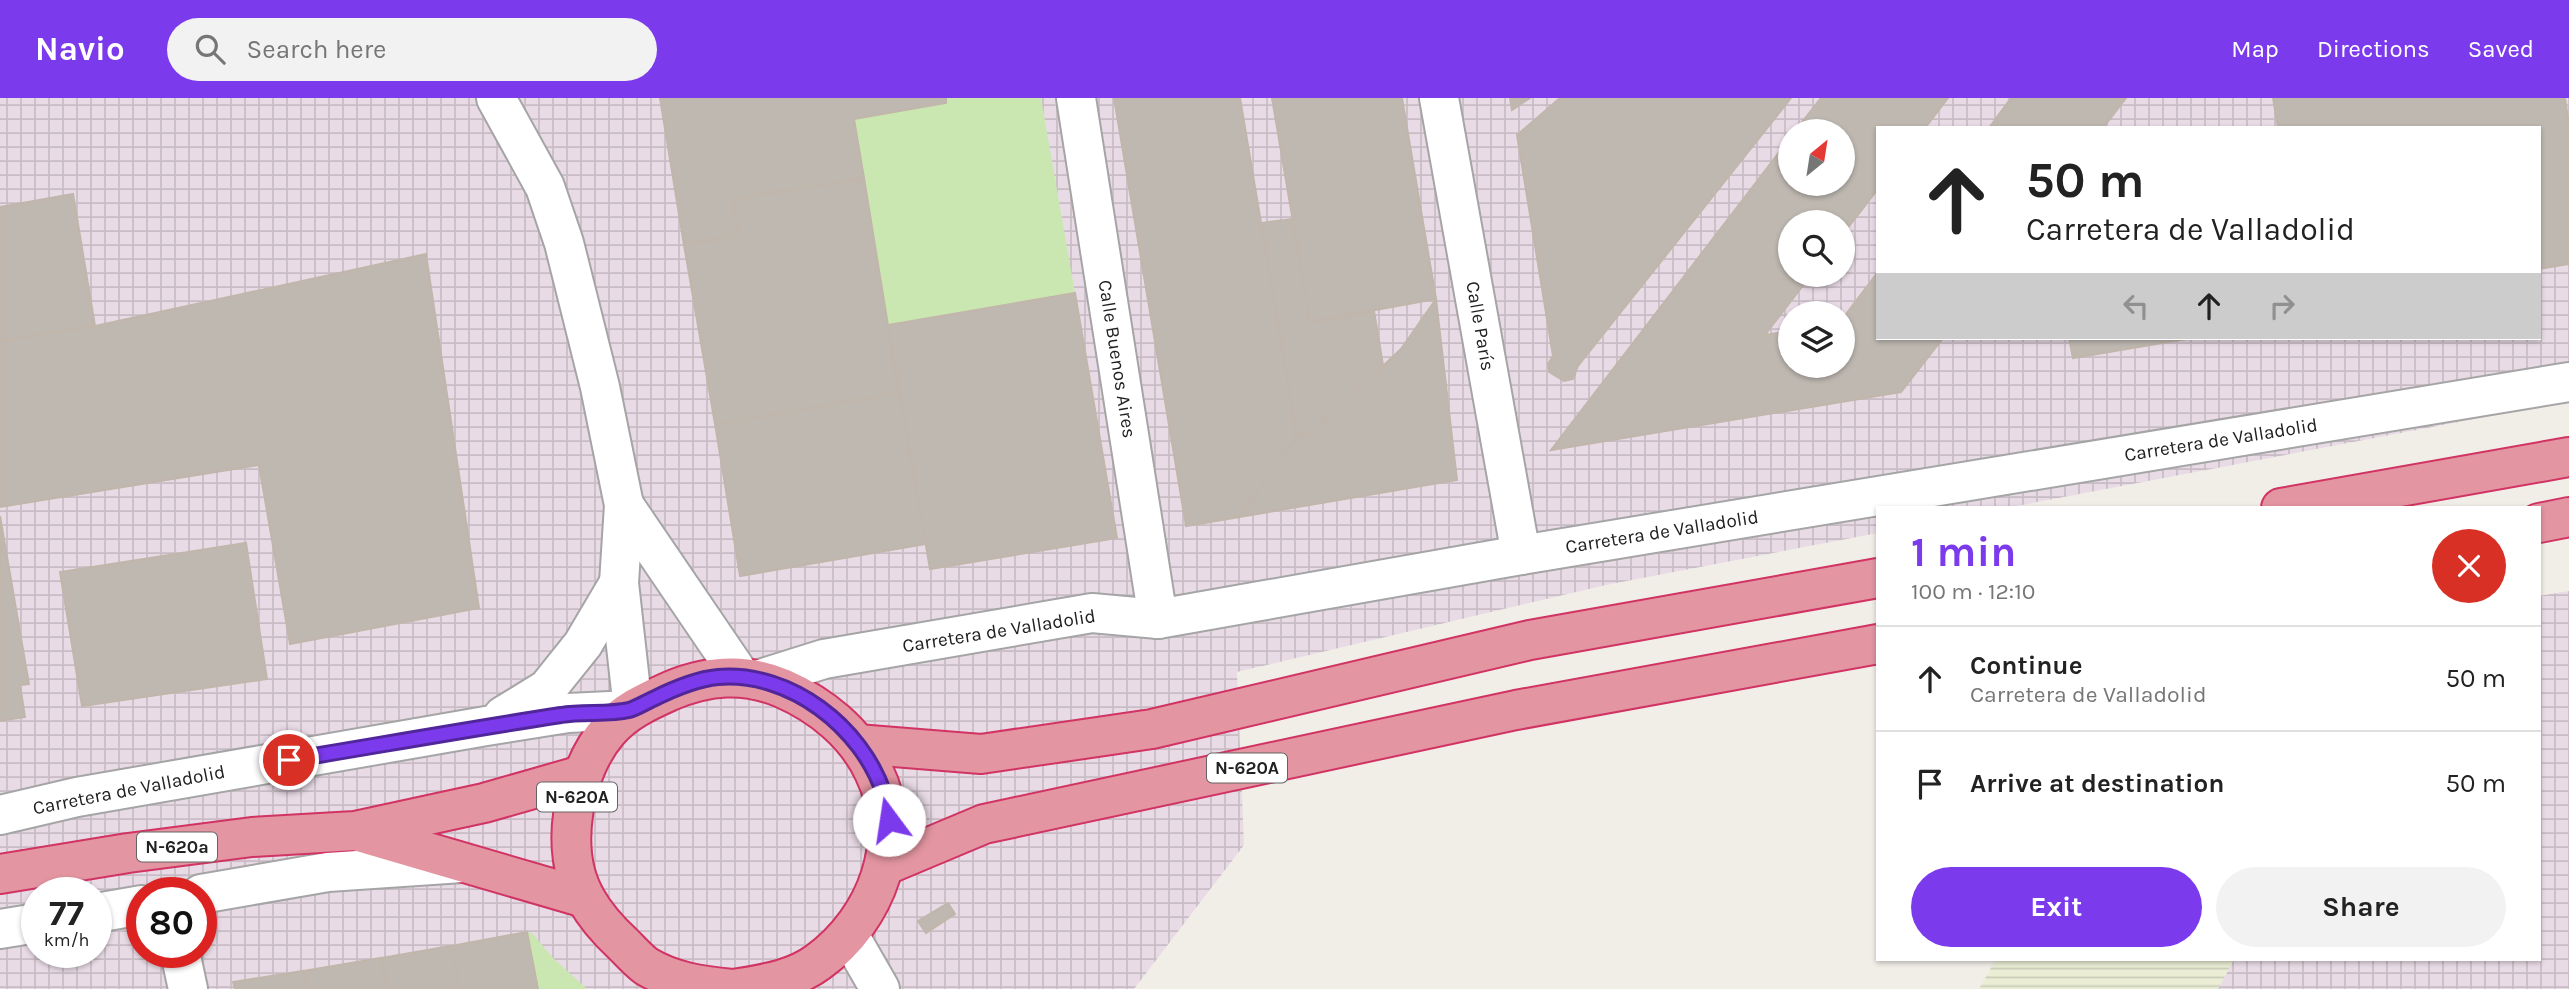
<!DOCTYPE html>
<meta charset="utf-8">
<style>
:root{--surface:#fff;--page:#f2f2f2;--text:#222;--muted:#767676;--line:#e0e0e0;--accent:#7c3aed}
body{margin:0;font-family:Karla,sans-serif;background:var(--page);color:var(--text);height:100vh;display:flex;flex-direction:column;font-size:26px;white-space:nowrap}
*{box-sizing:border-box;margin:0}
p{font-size:23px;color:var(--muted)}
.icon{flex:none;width:38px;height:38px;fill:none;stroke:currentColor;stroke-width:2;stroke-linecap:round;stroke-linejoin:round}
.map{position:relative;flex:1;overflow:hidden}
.drawer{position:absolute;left:1876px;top:408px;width:665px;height:455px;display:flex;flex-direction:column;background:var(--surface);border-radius:0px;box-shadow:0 2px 5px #0004}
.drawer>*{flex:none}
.top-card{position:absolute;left:1876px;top:28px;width:665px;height:214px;border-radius:0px;box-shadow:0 2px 5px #0004;background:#fff;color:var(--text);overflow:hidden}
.needle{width:46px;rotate:30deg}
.tools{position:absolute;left:1778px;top:21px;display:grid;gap:14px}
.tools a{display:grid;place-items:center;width:77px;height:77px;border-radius:50%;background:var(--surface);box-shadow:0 2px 5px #0004;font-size:35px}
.speed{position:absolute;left:21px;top:779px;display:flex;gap:14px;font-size:35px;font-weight:700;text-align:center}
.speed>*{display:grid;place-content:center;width:91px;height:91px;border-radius:50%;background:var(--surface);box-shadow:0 2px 5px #0004;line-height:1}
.speed small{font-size:18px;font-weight:400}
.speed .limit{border:10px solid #d22;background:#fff;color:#111}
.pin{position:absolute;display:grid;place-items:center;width:60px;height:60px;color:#fff;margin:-30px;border:4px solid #fff;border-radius:50%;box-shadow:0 2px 7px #0007}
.me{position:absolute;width:77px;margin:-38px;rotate:346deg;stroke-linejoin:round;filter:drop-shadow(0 0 5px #0008)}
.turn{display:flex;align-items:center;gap:24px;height:147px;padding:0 35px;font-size:32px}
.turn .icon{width:91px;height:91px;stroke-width:2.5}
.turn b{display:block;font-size:49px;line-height:60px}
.lanes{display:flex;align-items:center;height:66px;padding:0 35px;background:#0003;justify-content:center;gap:35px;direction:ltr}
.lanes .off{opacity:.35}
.round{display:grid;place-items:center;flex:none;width:74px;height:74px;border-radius:37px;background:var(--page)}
.summary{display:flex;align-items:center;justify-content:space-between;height:119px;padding:0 35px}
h1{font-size:42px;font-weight:700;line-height:52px;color:var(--accent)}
.primary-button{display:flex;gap:14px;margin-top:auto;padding:14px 35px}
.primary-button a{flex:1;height:80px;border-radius:42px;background:var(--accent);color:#fff;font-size:28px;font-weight:700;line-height:80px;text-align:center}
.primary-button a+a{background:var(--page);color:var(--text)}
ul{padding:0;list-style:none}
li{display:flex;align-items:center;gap:21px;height:105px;padding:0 35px;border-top:2px solid var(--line)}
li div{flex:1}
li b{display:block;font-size:26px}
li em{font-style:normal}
header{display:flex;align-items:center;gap:42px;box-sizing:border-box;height:98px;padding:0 35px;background:var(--accent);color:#fff}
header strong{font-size:33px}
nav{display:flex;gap:38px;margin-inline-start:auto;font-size:24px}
.search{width:490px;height:63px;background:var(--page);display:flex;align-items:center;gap:18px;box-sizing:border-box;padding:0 24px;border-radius:38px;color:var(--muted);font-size:26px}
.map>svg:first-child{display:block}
.industrial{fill:url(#industrial-grid);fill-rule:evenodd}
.farmland{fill:url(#farmland-rules)}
.grass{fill:#cae7b2}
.building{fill:#beb8b1;stroke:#c2b6ab;stroke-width:2}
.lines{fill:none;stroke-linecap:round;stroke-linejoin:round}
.minor-casing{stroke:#a5a5a5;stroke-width:42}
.highway-casing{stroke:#d13363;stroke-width:42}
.minor{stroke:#fff;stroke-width:38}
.highway{stroke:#e395a1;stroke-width:38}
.route-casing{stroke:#51269a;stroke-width:18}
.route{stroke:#7c3aed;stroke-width:12}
.labels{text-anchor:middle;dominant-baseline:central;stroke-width:7;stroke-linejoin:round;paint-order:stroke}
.shield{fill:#fff;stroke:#646464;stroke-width:2}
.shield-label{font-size:18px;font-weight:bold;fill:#212121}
.street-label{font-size:19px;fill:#212121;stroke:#fff}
</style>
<header>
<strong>Navio</strong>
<div class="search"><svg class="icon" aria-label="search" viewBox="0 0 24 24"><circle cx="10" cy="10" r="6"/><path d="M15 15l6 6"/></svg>Search here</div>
<nav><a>Map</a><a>Directions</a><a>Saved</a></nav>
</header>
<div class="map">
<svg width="2569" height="891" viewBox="0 0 2569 891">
<defs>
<pattern id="industrial-grid" width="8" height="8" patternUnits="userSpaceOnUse" patternTransform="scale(1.75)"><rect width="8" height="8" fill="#e9dbe6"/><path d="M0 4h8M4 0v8" fill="none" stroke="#c8bcc5"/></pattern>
<pattern id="farmland-rules" width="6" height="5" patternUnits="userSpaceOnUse" patternTransform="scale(1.75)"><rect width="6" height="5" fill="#ebeed5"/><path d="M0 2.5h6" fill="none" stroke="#c9ccb7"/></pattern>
</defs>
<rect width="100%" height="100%" fill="#f1eee8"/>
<g class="industrial">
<path d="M0,0H2569V303L2011,409L1878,410V435L1606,487L1237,574L1244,747L1134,891H0ZM1878,30H2539V240H1878ZM1790,33H1843V86H1790ZM1790,124H1843V177H1790ZM1790,215H1843V268H1790ZM37,794H96V854H37ZM142,794H201V854H142Z"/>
<path d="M2569,493V891H2218L2234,861H2539V498Z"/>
</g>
<path class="farmland" d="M1996,861H2234L2218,891H1979Z"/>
<g class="grass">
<path d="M946,0H1041L1075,195L888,227L854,21L946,5Z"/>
<path d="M527,834L532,835L553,860L587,891H538Z"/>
</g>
<g class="building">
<path d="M660,0H946V5L854,21L864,80L733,101L738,137L684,147Z"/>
<path d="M1114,0H1240L1297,338L1239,419L1186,428Z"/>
<path d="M1272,0H1402L1436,201L1310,224Z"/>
<path d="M1510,0H1530L1512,12Z"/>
<path d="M1560,0H1791L1578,268L1573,281L1564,283L1549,274L1548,266L1553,258L1517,37Z"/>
<path d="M1821,0H1948L1925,30H1878V91L1843,136V124H1790V177H1811L1765,237L1790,233V268H1843V220L1878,174V240H1943L1901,294L1551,352L1790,40V86H1843V33H1795Z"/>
<path d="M2011,0H2126L2103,30H1989Z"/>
<path d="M2273,0H2565L2569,27V166L2539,171V30H2278Z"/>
<path d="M864,80L899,295L715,326L684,147L738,137L733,101Z"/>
<path d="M73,96L95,228L0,243V109Z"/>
<path d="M1292,121L1310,224L1374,213L1383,267L1310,336L1297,338L1261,125Z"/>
<path d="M426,156L479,510L290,546L259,367L0,409V243L95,228Z"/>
<path d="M1075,195L1117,440L930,471L888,227Z"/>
<path d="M1436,201L1457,382L1239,419L1297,338L1310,336L1401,251Z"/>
<path d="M2069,240H2192L2073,260Z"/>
<path d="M899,295L926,446L740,478L715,326Z"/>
<path d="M0,418L29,586L20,587L25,619L0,623Z"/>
<path d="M246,445L267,581L82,608L60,474Z"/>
<path d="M948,805L955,816L926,835L918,823Z"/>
<path d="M527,834L538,891H460L451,848Z"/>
<path d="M451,848L460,891H387L381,860Z"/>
<path d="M381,860L387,891H307L303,873Z"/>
<path d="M303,873L307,891H235L233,884Z"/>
</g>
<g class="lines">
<defs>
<g id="minor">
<path d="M496,0L545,89L564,145L600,289L624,407L619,485L633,611"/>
<path d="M1076,0L1158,521"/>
<path d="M1439,0L1521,457"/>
<path d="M624,407L741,579"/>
<path d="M757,582L824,561L1092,515L1158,521L1521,457L2569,284"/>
<path d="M503,618L547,591L583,546L619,485"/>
<path d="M0,717L77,699L486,628L568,615L631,612"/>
<path d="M201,796L328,774L462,765"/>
<path d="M96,815L142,807"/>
<path d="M0,831L37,825"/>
<path d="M849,837L880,891"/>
<path d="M180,854L188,891"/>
</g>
<g id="highway">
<path d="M2281,410L2569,359"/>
<path d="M2539,425L2569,419"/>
<path d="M857,646L981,656L1152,631L1530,542L1878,480"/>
<path d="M359,734L585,800"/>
<path d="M884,768L984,726L1516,612L1878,546"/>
<path d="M0,776L128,755L252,739L355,733L484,705L582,677"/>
<path d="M732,891C702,888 672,884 646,868C638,862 630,853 623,846C610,834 595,817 586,801C558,752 573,674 608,633C625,613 648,603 670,593C708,577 744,574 782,590C821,607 856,635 874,674C907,741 877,821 818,864C794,882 763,886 734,891"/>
</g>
</defs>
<use href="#minor" class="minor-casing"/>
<use href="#highway" class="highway-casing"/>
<use href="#minor" class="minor"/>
<use href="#highway" class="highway"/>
</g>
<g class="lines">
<defs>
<path id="route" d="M289,662C380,647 470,631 561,617C583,613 608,617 629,612C637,610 646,604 653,601C673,591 696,581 718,579C790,573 862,629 884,696C887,704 888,713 889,722"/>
</defs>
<use href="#route" class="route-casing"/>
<use href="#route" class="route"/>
</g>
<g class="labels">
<g class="shield">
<rect x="1207" y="655.5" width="80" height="29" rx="5"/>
<rect x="537" y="684.5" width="80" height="29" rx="5"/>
<rect x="137" y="734.5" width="80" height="29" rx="5"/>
</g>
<g class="shield-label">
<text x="1247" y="670">N-620A</text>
<text x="577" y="699">N-620A</text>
<text x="177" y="749">N-620a</text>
</g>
<g class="street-label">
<text transform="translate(1480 228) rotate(80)">Calle París</text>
<text transform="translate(1117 261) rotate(81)">Calle Buenos Aires</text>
<text transform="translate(2221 342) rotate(-9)">Carretera de Valladolid</text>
<text transform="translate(1662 434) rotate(-9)">Carretera de Valladolid</text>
<text transform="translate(999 533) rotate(-9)">Carretera de Valladolid</text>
<text transform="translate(129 692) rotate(-11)">Carretera de Valladolid</text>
</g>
</g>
</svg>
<div class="tools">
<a><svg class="needle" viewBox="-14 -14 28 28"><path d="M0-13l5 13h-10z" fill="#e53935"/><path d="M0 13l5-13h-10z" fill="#767676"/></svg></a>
<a><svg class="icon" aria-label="search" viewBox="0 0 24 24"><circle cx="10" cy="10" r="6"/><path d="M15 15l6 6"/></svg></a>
<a><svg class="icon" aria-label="layers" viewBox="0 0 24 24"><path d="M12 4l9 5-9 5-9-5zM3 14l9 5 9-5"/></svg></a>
</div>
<div class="speed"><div>77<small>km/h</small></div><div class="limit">80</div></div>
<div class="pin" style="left:289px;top:662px;background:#d93025"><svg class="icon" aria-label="arrive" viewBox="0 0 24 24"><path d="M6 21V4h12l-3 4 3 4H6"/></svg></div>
<svg class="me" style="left:889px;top:722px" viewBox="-20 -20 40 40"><circle r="19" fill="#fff"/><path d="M0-13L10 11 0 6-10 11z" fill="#7c3aed"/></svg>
<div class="top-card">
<div class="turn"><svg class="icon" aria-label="ahead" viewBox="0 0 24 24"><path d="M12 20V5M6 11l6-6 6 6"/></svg><div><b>50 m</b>Carretera de Valladolid</div></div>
<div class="lanes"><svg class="icon off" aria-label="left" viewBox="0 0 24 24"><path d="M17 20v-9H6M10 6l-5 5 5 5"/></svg><svg class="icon" aria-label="ahead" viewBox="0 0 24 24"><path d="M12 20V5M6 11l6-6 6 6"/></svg><svg class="icon off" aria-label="right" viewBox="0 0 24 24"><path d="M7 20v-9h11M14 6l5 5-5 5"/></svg></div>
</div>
<section class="drawer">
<div class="summary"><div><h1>1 min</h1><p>100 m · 12:10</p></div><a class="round" style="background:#d93025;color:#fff"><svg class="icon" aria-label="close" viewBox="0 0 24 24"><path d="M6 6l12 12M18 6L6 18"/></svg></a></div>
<ul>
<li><svg class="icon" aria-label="ahead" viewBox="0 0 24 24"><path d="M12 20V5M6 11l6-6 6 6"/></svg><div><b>Continue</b><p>Carretera de Valladolid</p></div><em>50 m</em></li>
<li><svg class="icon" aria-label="arrive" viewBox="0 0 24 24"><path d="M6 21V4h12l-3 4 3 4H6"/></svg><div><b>Arrive at destination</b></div><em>50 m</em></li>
</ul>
<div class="primary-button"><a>Exit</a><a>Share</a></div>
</section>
</div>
